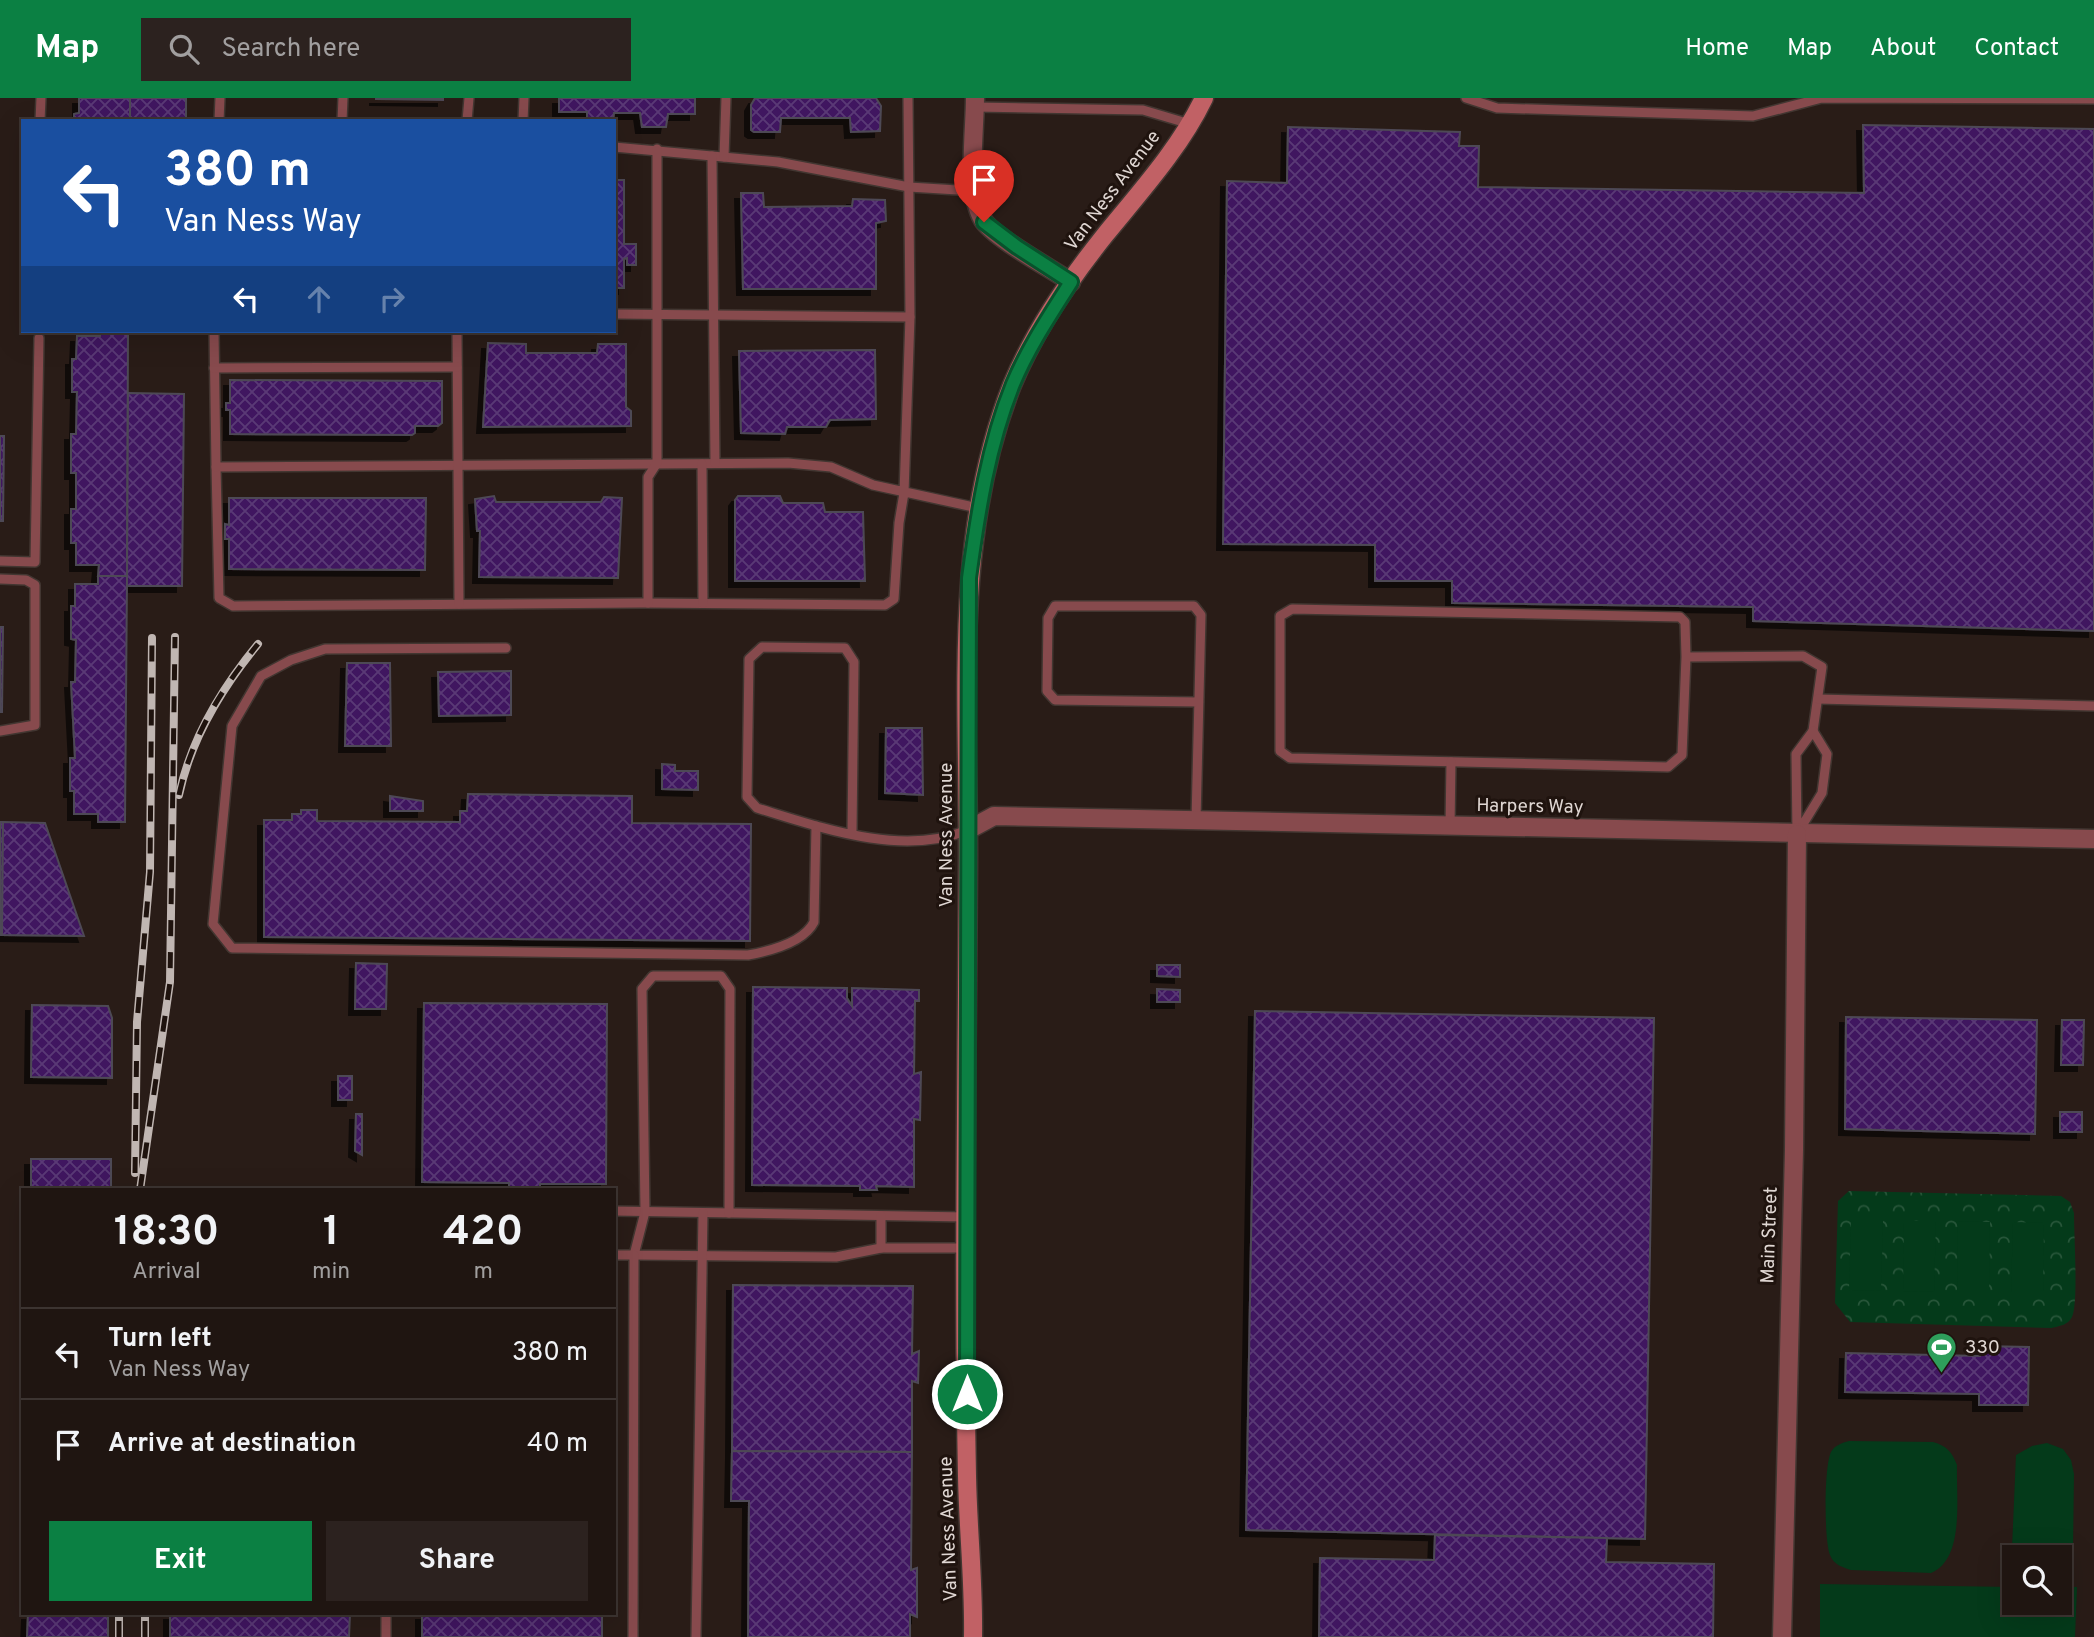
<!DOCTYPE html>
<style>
:root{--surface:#1f1511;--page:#2c221f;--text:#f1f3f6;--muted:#a19f9f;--line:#3c3431;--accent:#0b8043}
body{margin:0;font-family:Overpass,sans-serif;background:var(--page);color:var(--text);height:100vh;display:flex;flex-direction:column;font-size:26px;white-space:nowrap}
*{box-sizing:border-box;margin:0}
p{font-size:23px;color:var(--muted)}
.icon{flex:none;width:38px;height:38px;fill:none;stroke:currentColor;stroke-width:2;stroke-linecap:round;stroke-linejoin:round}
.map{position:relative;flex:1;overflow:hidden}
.sheet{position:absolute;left:21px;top:1090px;width:595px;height:427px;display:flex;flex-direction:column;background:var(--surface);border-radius:0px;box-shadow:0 7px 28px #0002,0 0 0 2px var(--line)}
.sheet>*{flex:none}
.banner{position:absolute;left:21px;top:21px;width:595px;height:214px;border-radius:0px;box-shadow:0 7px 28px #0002,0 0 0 2px var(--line);background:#1a4fa0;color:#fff;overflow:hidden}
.tools{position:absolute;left:2002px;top:1447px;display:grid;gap:14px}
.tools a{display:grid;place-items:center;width:70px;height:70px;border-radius:0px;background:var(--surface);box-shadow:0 7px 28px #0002,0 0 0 2px var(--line);font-size:35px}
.pin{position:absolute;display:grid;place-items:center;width:60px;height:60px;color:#fff;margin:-72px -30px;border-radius:50% 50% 50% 0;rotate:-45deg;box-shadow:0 0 7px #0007}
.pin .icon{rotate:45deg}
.me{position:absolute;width:77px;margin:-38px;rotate:0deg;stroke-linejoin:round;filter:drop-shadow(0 0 5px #0008)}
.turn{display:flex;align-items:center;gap:24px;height:147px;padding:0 28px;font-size:32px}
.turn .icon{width:91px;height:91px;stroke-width:2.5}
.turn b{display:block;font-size:49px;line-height:60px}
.lanes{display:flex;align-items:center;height:66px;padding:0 28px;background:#0003;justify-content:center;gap:35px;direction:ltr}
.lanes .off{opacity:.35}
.eta{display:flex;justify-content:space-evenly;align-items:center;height:119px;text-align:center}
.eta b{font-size:42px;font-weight:700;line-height:49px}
.action{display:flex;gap:14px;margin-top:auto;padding:14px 28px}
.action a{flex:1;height:80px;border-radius:0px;background:var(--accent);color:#fff;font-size:28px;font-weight:700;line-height:80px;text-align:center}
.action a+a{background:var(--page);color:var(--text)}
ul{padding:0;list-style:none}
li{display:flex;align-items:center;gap:21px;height:91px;padding:0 28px;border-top:2px solid var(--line)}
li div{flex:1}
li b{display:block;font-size:26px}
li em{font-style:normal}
header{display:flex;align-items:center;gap:42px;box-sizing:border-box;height:98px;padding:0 35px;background:var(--accent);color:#fff}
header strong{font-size:33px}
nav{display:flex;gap:38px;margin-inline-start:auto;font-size:24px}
.search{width:490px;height:63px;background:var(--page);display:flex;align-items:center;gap:18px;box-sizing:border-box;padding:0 24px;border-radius:0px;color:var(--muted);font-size:26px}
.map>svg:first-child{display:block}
.park{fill:url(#park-crowns)}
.pitch{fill:#043a1a}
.building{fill:url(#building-cross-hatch);stroke:#4e4855;stroke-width:2;filter:url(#shadow)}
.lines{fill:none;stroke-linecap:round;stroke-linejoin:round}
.service-casing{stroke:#423631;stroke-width:12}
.minor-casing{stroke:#423631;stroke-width:21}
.secondary-casing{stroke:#423631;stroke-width:21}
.service{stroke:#874a4d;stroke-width:9}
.minor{stroke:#874a4d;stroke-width:18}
.secondary{stroke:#c16165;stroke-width:18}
.rail-casing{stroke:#c0b6b2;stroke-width:8}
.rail{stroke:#1f130e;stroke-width:5;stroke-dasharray:16;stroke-linecap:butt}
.route-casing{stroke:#07532c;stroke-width:18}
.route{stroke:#0b8043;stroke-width:12}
.labels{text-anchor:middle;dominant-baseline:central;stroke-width:6;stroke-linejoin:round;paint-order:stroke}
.street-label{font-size:19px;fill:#dfd6d2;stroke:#1f130e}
.poi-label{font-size:19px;fill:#dfd6d2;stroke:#1f130e;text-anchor:start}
</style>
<header>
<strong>Map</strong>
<div class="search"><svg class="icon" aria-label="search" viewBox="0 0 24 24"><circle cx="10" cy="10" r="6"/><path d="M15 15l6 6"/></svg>Search here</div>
<nav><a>Home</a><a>Map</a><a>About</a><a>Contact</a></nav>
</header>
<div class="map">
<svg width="2094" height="1539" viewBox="0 0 2094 1539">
<defs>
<pattern id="park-crowns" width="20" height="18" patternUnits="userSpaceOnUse" patternTransform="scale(1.75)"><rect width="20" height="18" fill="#043a1a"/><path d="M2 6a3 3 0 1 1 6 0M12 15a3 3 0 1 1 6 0" fill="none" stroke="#28563a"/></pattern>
<pattern id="building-cross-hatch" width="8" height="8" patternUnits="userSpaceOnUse" patternTransform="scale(1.75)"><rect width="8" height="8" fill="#3f1860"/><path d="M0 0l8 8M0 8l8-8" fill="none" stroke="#5a3976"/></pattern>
<filter id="shadow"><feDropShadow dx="-6" dy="6" stdDeviation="0" flood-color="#0009"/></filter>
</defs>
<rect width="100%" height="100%" fill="#291c17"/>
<path class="park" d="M1849,1093L2061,1098L2070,1104L2074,1115C2074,1138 2078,1198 2073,1216C2070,1227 2060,1228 2051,1230L1850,1224L1835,1205L1838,1103Z"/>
<g class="pitch">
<path d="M1851,1122H1883L1881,1193L1849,1192Z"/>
<path d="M1904,1123H1936L1934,1194L1903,1193Z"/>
<path d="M1958,1123L1990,1124L1989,1194H1957Z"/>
<path d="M2013,1124L2044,1125L2043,1195H2011Z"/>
<path d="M1849,1343L1933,1344C1947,1348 1952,1354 1957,1367C1956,1400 1965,1461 1931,1475L1851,1472C1842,1469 1834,1467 1830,1457C1824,1443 1824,1368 1831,1354C1835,1347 1842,1345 1849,1343Z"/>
<path d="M2047,1345L2063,1351L2071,1362L2074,1376L2073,1451L2060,1470V1460L2017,1459L2012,1450L2016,1357L2032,1348Z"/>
<path d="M1820,1486L2014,1489V1505H2060V1489H2077L2075,1539H1820Z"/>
</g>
<g class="building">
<path d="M79,0H130V23H74V16L79,15Z"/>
<rect x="130" y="0" width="56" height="23"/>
<path d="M376,0H443V2L376,1Z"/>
<path d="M559,0H695V16H668L666,29H642L640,15H614L613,23H587V14H559Z"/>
<path d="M755,0H876L881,8L880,33L851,34L850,20H781L780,34H754L751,32V7Z"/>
<path d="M1863,27L2094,31V533L1753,523V509L1452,505V483H1375V447L1223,446L1227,83L1287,85L1288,29L1460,34L1459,48H1479L1478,89L1864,95Z"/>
<path d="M614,82H624V146H636V167H627V160L624,161V190H614Z"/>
<path d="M741,95H763L764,109L852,108L853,101L885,102L886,123L876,125V191H743Z"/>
<path d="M100,233H128L127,478H98L99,467H76V445H71V411H76V375H71V336H76L77,294H72V261H76L77,238H100Z"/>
<path d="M488,245L526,246V255H597L598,246H626V309L631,313V328L483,329Z"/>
<path d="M875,252L876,321L830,322L826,329H787L785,336L741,335L739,253Z"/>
<path d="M230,282L442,283V325L438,328H415V335L412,337L230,336V312H226V305H230Z"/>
<path d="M128,295L184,296L182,488H127Z"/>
<path d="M0,338H4L3,423H0Z"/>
<path d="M494,398L496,404H601L604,399L622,400L618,480L479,479L480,433H477L475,401Z"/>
<path d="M738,398H780L783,405H823L825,414H863L865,483H735V402Z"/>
<path d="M229,400H426L425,472L229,471V441H225V426L229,427Z"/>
<path d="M98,478H127L125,724H98V716H74V693H70V660H75L71,584H75L76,542L71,541V508H75V486H98Z"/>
<path d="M0,529H3L2,614H0Z"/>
<path d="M347,565H390L391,648H345Z"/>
<path d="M511,573V617L439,618L438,574Z"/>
<path d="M886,630H922L923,697L885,695Z"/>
<path d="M662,666L675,667V673H698V692L662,691Z"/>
<path d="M468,696L632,698V725L751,726L750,843L264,839V722H292V716H301V712H317V723L460,724V713H467Z"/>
<path d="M390,698L423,703V713H390Z"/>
<path d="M0,724H3L2,837H0Z"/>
<path d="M3,724L45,725L84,838L2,837Z"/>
<path d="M356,865L387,866L386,911H355Z"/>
<path d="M1157,867H1180V879L1157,878Z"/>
<path d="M753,889L847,890V900L852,908V890L919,892V903H915L914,976L921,974L920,1022L914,1021V1089L876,1088L877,1092H860V1088L752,1087Z"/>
<path d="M1157,891L1180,892V904H1157Z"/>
<path d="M424,905L607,906L606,1086H540V1092H509V1085L422,1084Z"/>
<path d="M32,907L108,908L112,920V980L31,979Z"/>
<path d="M1255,913L1654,920L1645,1441L1246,1432Z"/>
<path d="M1846,919L2037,922L2035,1036L1845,1031Z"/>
<path d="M2062,922H2084L2083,967H2061Z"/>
<rect x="338" y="978" width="14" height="24"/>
<rect x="2060" y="1014" width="22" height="20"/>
<path d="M356,1016H362V1057L355,1053Z"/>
<rect x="31" y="1061" width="80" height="31"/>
<path d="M733,1187L913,1188L912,1256L919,1253L918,1285L912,1283V1354L732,1353Z"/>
<path d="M1981,1248L2029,1249L2028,1307H1979V1296L1845,1294L1846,1255L1980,1258Z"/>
<path d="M732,1353L912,1354L911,1472L917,1470V1519L910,1516V1539H748L749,1403H731Z"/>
<path d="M1435,1437L1607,1440L1606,1464L1714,1466L1713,1539H1319L1320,1460L1434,1462Z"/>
<path d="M28,1516H108V1539H27Z"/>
<path d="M170,1516H350L349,1539H170Z"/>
<rect x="422" y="1516" width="180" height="23"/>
</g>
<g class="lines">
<defs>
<g id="service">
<path d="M908,0L910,219L904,395L899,425L894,501L885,507L642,505L233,508L219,500L216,369L788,365L831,369L873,387L978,410"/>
<path d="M1466,0L1497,10L1753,18L1822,0L2094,1"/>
<path d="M975,9L1143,12L1190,26"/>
<path d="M40,23L41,0"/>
<path d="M219,23L220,0"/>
<path d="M342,23L343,0"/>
<path d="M467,23L469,0"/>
<path d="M523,23L524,0"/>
<path d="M614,49L778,64L909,89L974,93"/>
<path d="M712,58L715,365"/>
<path d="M724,59L726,0"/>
<path d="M614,216L910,219"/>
<path d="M214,233L216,369"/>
<path d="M457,233L459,506"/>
<path d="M214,270L457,269"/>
<path d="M702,366L703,505"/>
<path d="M0,463L35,464L39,240"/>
<path d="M0,481L26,482L35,487V627L0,633"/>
<path d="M648,505V379L657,365V51"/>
<path d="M506,550L325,551L291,562L261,578L232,628L213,826L232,850L748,857C770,853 804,844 814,824L816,728"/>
<path d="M1686,559L1682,657L1668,669L1290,660L1280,653V518L1292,511L1680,519L1685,524L1686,559L1803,558L1822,569L1813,633"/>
<path d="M1818,601L2094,608"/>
<path d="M1813,633L1827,656L1822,695L1797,736L1796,656Z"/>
<path d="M1196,722L1201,517L1194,508H1055L1048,520L1047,593L1055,602L1199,604"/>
<path d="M1450,728L1451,664"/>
<path d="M852,734L854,564L845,550L762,549L749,561L747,699L757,710C822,730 902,759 968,732"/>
<path d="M614,1113L966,1119"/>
<path d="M729,1115L730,891L721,878H653L642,891L645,1114L634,1157L836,1159L881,1150H967"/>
<path d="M881,1150V1118"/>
<path d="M614,1157H634L633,1539"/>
<path d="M386,1539V1516"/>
<path d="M696,1539L703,1115"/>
</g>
<g id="minor">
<path d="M975,0C975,34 966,93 983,122C994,140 1052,171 1071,184"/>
<path d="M968,732L994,718L2094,741"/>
<path d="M1782,1539L1794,1052L1797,736"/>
</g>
<path id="secondary" d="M973,1539C974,1485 968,1432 967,1378C963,1171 967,964 968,757C968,601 953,436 1012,287C1034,234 1069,182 1105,137C1140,94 1180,50 1204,0"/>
</defs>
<use href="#service" class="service-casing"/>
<use href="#minor" class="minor-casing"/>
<use href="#secondary" class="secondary-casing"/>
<use href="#service" class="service"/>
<use href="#minor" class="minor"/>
<use href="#secondary" class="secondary"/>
<defs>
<g id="rail">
<path d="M179,697C191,640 221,591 258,546"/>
<path d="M135,1075L137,924L150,774L152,540"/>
<path d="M140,1092L170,884L175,539"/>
<path d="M119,1539V1516"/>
<path d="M145,1539V1516"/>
</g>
</defs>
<use href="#rail" class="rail-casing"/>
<use href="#rail" class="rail"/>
</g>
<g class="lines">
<defs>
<path id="route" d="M967,1296L969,480C978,414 988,348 1013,286C1028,250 1050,217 1071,184L1017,149L984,124"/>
</defs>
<use href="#route" class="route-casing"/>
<use href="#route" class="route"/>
</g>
<defs>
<symbol id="stadium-pin" viewBox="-11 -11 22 30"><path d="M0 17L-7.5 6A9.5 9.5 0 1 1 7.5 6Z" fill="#2e9e5b" stroke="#1f130e"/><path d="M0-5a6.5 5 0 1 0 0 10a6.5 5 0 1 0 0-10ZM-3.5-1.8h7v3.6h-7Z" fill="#fff"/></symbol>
</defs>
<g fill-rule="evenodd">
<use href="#stadium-pin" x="1924" y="1232" width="35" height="47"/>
</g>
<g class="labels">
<g class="street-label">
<text transform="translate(1113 93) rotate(-53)">Van Ness Avenue</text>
<text transform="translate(1530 709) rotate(1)">Harpers Way</text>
<text transform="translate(947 737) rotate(-90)">Van Ness Avenue</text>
<text transform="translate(1770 1137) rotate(-88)">Main Street</text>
<text transform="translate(949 1431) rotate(-92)">Van Ness Avenue</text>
</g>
<g class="poi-label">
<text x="1965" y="1250">330</text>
</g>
</g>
</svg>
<div class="tools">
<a><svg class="icon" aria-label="search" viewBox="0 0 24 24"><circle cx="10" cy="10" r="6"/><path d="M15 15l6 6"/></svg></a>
</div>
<div class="pin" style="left:984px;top:124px;background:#d93025"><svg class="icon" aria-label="arrive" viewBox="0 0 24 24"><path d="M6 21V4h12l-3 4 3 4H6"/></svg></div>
<svg class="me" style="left:967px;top:1296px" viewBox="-20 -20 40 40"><circle r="17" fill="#0b8043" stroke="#fff" stroke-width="3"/><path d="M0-11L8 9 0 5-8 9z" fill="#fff"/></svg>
<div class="banner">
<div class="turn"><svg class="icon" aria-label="left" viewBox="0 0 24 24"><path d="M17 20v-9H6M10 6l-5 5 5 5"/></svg><div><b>380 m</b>Van Ness Way</div></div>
<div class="lanes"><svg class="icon" aria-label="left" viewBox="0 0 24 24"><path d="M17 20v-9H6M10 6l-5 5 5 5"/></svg><svg class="icon off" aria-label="ahead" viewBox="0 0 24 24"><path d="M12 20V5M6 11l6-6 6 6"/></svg><svg class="icon off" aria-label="right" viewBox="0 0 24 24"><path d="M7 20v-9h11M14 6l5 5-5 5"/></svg></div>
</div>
<section class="sheet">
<div class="eta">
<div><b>18:30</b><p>Arrival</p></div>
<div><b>1</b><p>min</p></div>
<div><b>420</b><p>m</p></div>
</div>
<ul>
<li><svg class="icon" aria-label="left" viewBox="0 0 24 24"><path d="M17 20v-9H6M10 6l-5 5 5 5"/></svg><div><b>Turn left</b><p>Van Ness Way</p></div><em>380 m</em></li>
<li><svg class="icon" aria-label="arrive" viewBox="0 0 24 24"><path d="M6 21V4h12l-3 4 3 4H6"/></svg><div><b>Arrive at destination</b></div><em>40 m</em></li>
</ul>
<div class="action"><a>Exit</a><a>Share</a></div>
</section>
</div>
